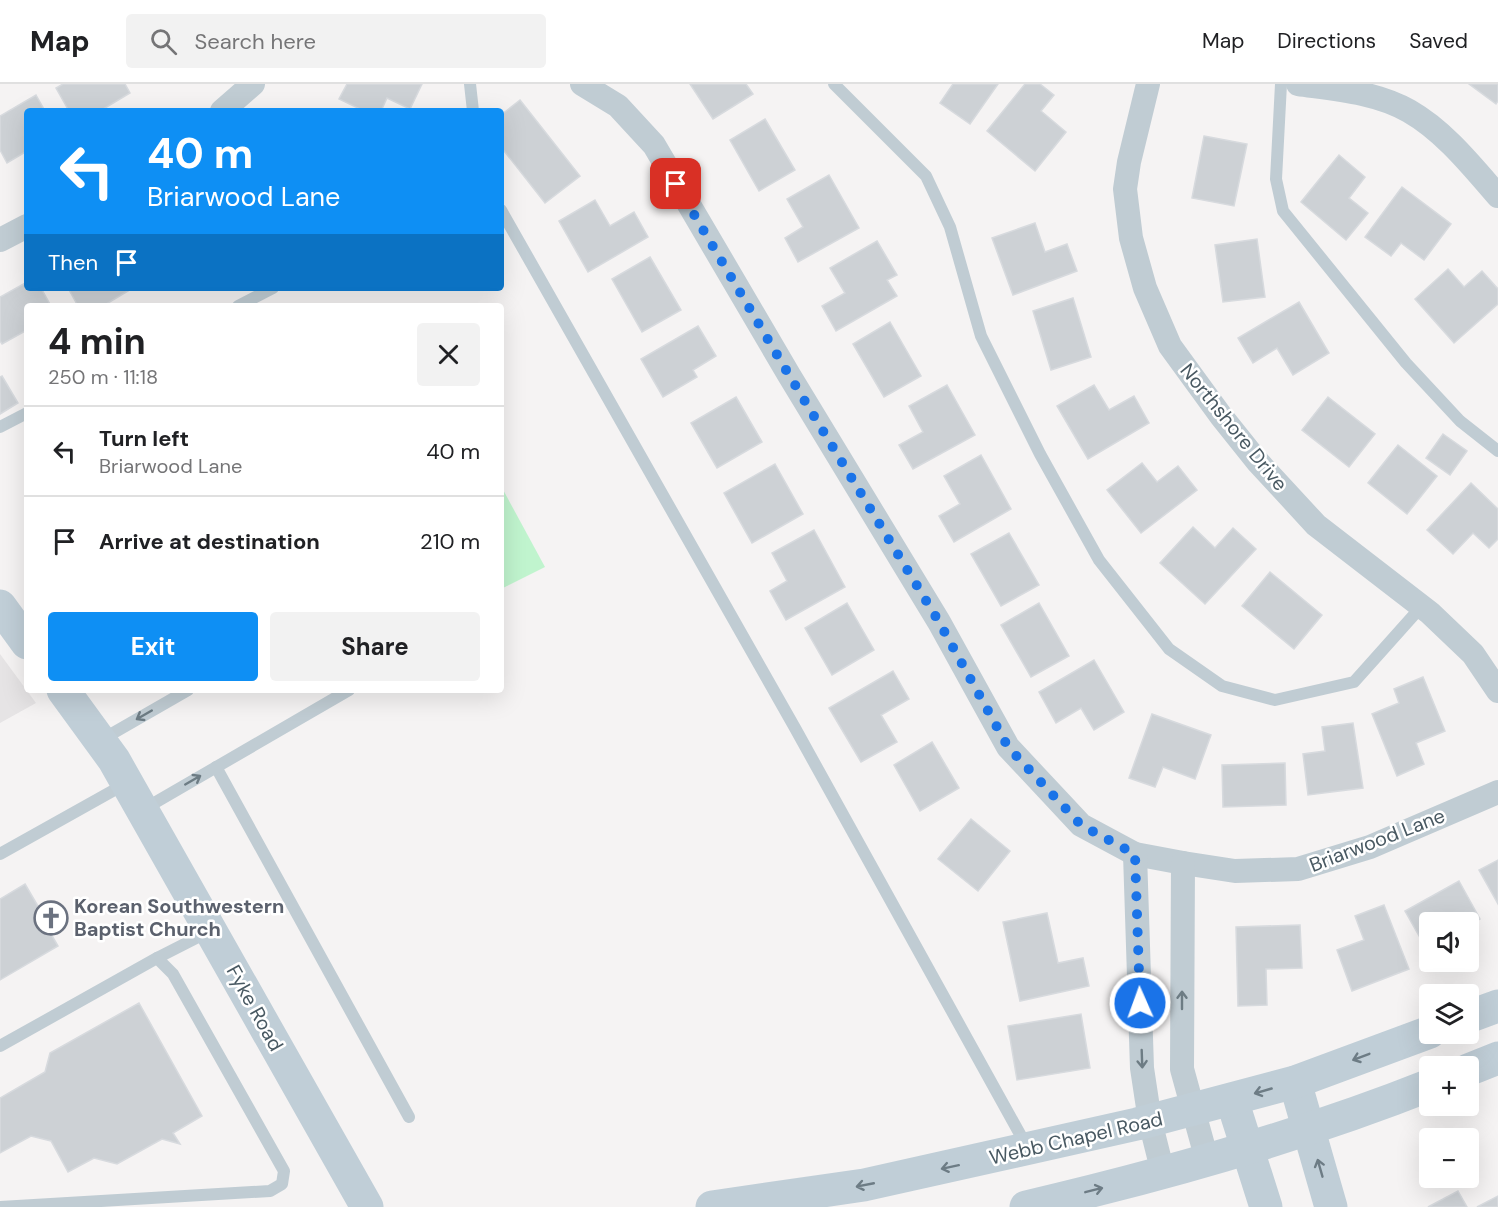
<!DOCTYPE html>
<meta charset="utf-8">
<style>
:root{--surface:#fff;--page:#f2f2f2;--text:#202124;--muted:#757577;--line:#e0e0e0;--accent:#0e8ff4}
body{margin:0;font-family:"DM Sans",sans-serif;background:var(--page);color:var(--text);height:100vh;display:flex;flex-direction:column;font-size:22px;white-space:nowrap}
*{box-sizing:border-box;margin:0}
p{font-size:20px;color:var(--muted)}
.icon{flex:none;width:33px;height:33px;fill:none;stroke:currentColor;stroke-width:2;stroke-linecap:round;stroke-linejoin:round}
.map{position:relative;flex:1;overflow:hidden}
.drawer{position:absolute;left:24px;top:219px;width:480px;height:390px;display:flex;flex-direction:column;background:var(--surface);border-radius:6px;box-shadow:0 6px 24px #0002}
.drawer>*{flex:none}
.top-card{position:absolute;left:24px;top:24px;width:480px;height:183px;border-radius:6px;box-shadow:0 6px 24px #0002;background:#0e8ff4;color:#fff;overflow:hidden}
.tools{position:absolute;left:1419px;top:828px;display:grid;gap:12px}
.tools a{display:grid;place-items:center;width:60px;height:60px;border-radius:6px;background:var(--surface);box-shadow:0 6px 24px #0002;font-size:30px}
.pin{position:absolute;display:grid;place-items:center;width:51px;height:51px;color:#fff;margin:-26px;border-radius:12px;box-shadow:0 3px 9px #0006}
.me{position:absolute;width:66px;margin:-33px;rotate:358deg;stroke-linejoin:round;filter:drop-shadow(0 0 4px #0008)}
.turn{display:flex;align-items:center;gap:21px;height:126px;padding:0 24px;font-size:27px}
.turn .icon{width:78px;height:78px;stroke-width:2.5}
.turn b{display:block;font-size:42px;line-height:51px}
.then{display:flex;align-items:center;height:57px;padding:0 24px;background:#0003;gap:12px;font-size:22px}
.round{display:grid;place-items:center;flex:none;width:63px;height:63px;border-radius:6px;background:var(--page)}
.head{display:flex;align-items:center;justify-content:space-between;height:102px;padding:0 24px}
h1{font-size:36px;font-weight:700;line-height:45px}
.action{display:flex;gap:12px;margin-top:auto;padding:12px 24px}
.action a{flex:1;height:69px;border-radius:6px;background:var(--accent);color:#fff;font-size:24px;font-weight:700;line-height:69px;text-align:center}
.action a+a{background:var(--page);color:var(--text)}
ul{padding:0;list-style:none}
li{display:flex;align-items:center;gap:18px;height:90px;padding:0 24px;border-top:2px solid var(--line)}
li div{flex:1}
li b{display:block;font-size:22px}
li em{font-style:normal}
header{display:flex;align-items:center;gap:36px;box-sizing:border-box;height:84px;padding:0 30px;background:var(--surface);border-bottom:2px solid var(--line)}
header strong{font-size:28px}
nav{display:flex;gap:33px;margin-inline-start:auto;font-size:21px}
.search{width:420px;height:54px;background:var(--page);display:flex;align-items:center;gap:15px;box-sizing:border-box;padding:0 21px;border-radius:6px;color:var(--muted);font-size:22px}
.map>svg:first-child{display:block}
.education{fill:#e6e4e5}
.green{fill:#c0f4ce}
.building{fill:#cdd1d5;stroke:#d7dade;stroke-width:1.5}
.lines{fill:none;stroke-linecap:round;stroke-linejoin:round}
.lane{stroke:#c0ccd3;stroke-width:12}
.street{stroke:#c0ccd3;stroke-width:24}
.secondary{stroke:#c0ced7;stroke-width:33}
.oneway{stroke:#6d7c84}
.oneway2{stroke:#6d7c85}
.route{stroke:#1a73e8;stroke-width:10;stroke-dasharray:0 18}
.labels{text-anchor:middle;dominant-baseline:central;stroke-width:5;stroke-linejoin:round;paint-order:stroke}
.street-label{font-size:20px;fill:#495962;stroke:#fff}
.worship-label{font-size:20px;font-weight:bold;fill:#5b616d;stroke:#fff;text-anchor:start}
</style>
<header>
<strong>Map</strong>
<div class="search"><svg class="icon" aria-label="search" viewBox="0 0 24 24"><circle cx="10" cy="10" r="6"/><path d="M15 15l6 6"/></svg>Search here</div>
<nav><a>Map</a><a>Directions</a><a>Saved</a></nav>
</header>
<div class="map">
<svg width="1498" height="1123" viewBox="0 0 1498 1123">
<rect width="100%" height="100%" fill="#f5f3f3"/>
<path class="education" d="M0,570L36,619L0,639Z"/>
<path class="green" d="M501,402L545,483L501,505Z"/>
<g class="building">
<path d="M63,0H125L130,9L100,27H69L56,4Z"/>
<path d="M347,0H422L410,25L387,14L381,27H364L339,15Z"/>
<path d="M690,0H746L753,10L713,35Z"/>
<path d="M953,0H998L970,40L940,19Z"/>
<path d="M1025,0H1040L1054,11L1041,27L1066,48L1035,87L987,47Z"/>
<path d="M1469,0H1498V17L1496,20Z"/>
<path d="M36,11L45,27H27V67L7,79L0,66V32Z"/>
<path d="M520,16L580,92L545,119L501,63V31Z"/>
<path d="M765,35L795,86L759,107L730,56Z"/>
<path d="M1204,52L1247,60L1234,122L1192,114Z"/>
<path d="M1339,71L1365,93L1349,114L1368,129L1346,156L1301,118Z"/>
<path d="M829,91L859,144L798,178L785,154L803,143L787,115Z"/>
<path d="M1402,103L1451,140L1424,176L1401,159L1391,172L1365,153Z"/>
<path d="M595,116L610,142L634,128L648,153L588,188L559,137Z"/>
<path d="M1035,139L1045,168L1067,160L1077,187L1013,211L992,154Z"/>
<path d="M1257,155L1265,213L1223,218L1215,161Z"/>
<path d="M877,157L897,191L887,196L897,212L836,247L822,222L845,209L830,184Z"/>
<path d="M650,173L681,226L642,248L612,195Z"/>
<path d="M1448,185L1464,203L1482,187L1498,205V220L1454,259L1415,215Z"/>
<path d="M27,198V204H41L51,222H27V246L2,260L0,257V213Z"/>
<path d="M68,204H126L128,207L103,222H78Z"/>
<path d="M1073,214L1091,273L1051,286L1033,227Z"/>
<path d="M1299,218L1329,269L1293,291L1277,264L1253,279L1238,254Z"/>
<path d="M890,238L921,292L884,313L853,260Z"/>
<path d="M698,242L716,272L693,286L697,293L663,313L641,275Z"/>
<path d="M2,292L18,319L0,330V293Z"/>
<path d="M947,301L975,351L913,385L899,361L923,348L909,322Z"/>
<path d="M1094,301L1109,326L1134,312L1149,339L1088,375L1057,322Z"/>
<path d="M736,313L762,358L717,384L691,339Z"/>
<path d="M1328,313L1375,350L1349,383L1302,346Z"/>
<path d="M1443,350L1467,367L1450,391L1426,374Z"/>
<path d="M1398,361L1437,392L1407,430L1368,399Z"/>
<path d="M981,371L1011,425L954,458L939,432L960,420L944,392Z"/>
<path d="M1142,379L1157,398L1178,382L1197,406L1141,449L1107,406Z"/>
<path d="M775,380L803,430L752,459L724,409Z"/>
<path d="M1471,399L1498,425V455L1489,464L1473,449L1453,470L1427,446Z"/>
<path d="M1193,443L1215,464L1233,444L1256,465L1205,520L1160,479Z"/>
<path d="M814,446L845,503L786,536L770,507L787,497L772,469Z"/>
<path d="M1009,449L1039,501L1001,522L971,470Z"/>
<path d="M1270,488L1322,531L1294,565L1242,522Z"/>
<path d="M847,519L874,566L832,591L805,544Z"/>
<path d="M1039,519L1069,572L1031,593L1001,541Z"/>
<path d="M1094,576L1124,628L1094,646L1081,624L1056,639L1039,608Z"/>
<path d="M893,587L909,615L881,631L897,658L861,678L829,624Z"/>
<path d="M1423,593L1445,647L1416,659L1424,680L1397,692L1372,630L1399,619L1394,605Z"/>
<path d="M1152,630L1211,651L1195,695L1163,683L1155,703L1129,694Z"/>
<path d="M1353,639L1363,704L1308,711L1303,670L1325,667L1322,643Z"/>
<path d="M932,658L959,704L920,727L894,681Z"/>
<path d="M1285,679L1286,721L1223,723L1222,681Z"/>
<path d="M971,735L1010,767L978,807L938,775Z"/>
<path d="M1498,776V820L1479,786Z"/>
<path d="M1459,797L1480,835L1468,842V838H1430V864L1427,866L1405,827Z"/>
<path d="M25,800L49,841L47,843L58,862L0,896V815Z"/>
<path d="M1384,821L1409,885L1352,907L1337,866L1364,856L1355,832Z"/>
<path d="M1047,829L1058,879L1083,874L1089,902L1020,917L1003,838Z"/>
<path d="M1300,841L1302,884L1266,885L1267,921L1238,922L1236,843Z"/>
<path d="M139,919L202,1032L173,1049L180,1060L162,1055L117,1080L94,1074L68,1088L51,1057L31,1052L0,1069V1014L45,988L50,969Z"/>
<path d="M1081,930L1090,984L1017,996L1008,942Z"/>
<path d="M1458,1107L1467,1123H1428Z"/>
<path d="M1498,1112V1123H1477Z"/>
</g>
<g class="lines">
<g class="lane">
<path d="M470,0L473,27"/>
<path d="M834,0L926,92L950,143L981,252L1040,370L1099,476L1169,565L1222,602L1275,616L1354,598L1421,523"/>
<path d="M1281,0L1276,95L1283,127L1406,279L1460,337L1498,367"/>
<path d="M501,126L795,644L1026,1061"/>
<path d="M238,222L273,204"/>
<path d="M0,343L27,329"/>
<path d="M101,656L188,606"/>
<path d="M216,683L409,1033"/>
<path d="M144,725L349,606"/>
<path d="M0,770L125,700"/>
<path d="M157,874L210,847"/>
<path d="M0,962L157,874L173,890L284,1087L282,1100L270,1107L0,1123"/>
</g>
<g class="street">
<path d="M582,0L618,22L654,61L789,291L939,538L1008,663L1081,741L1135,770L1183,779L1235,787L1298,785L1370,763L1498,708"/>
<path d="M1148,0L1129,78L1125,105L1131,154L1145,204L1170,262L1221,332L1257,377L1316,441L1430,529L1473,570L1498,607"/>
<path d="M1298,0C1334,5 1376,8 1409,27C1444,47 1471,81 1498,112"/>
<path d="M222,27L253,0"/>
<path d="M0,156L27,142"/>
<path d="M1135,770L1142,984L1150,1037L1163,1089"/>
<path d="M1183,779L1182,985L1207,1076"/>
</g>
<g class="secondary">
<path d="M0,522L27,559"/>
<path d="M63,606L114,676L367,1123"/>
<path d="M1468,933L1498,922"/>
<path d="M1468,986L1498,974"/>
<path d="M1295,998L1331,1123"/>
<path d="M1232,1016L1266,1123"/>
<path d="M712,1123L864,1101L1137,1040L1295,998L1430,948"/>
<path d="M1026,1123C1163,1091 1299,1053 1430,1001"/>
</g>
</g>
<defs><path id="oneway-shaft" d="M-6 0H5M1.5-3L5.5 0L1.5 3" fill="none" stroke-width="1.6" stroke-linecap="round" stroke-linejoin="round" transform="scale(1.5)"/></defs>
<g class="oneway">
<use href="#oneway-shaft" transform="translate(144 631) rotate(150)"/>
<use href="#oneway-shaft" transform="translate(193 696) rotate(-30)"/>
<use href="#oneway-shaft" transform="translate(1182 916) rotate(-90)"/>
<use href="#oneway-shaft" transform="translate(1142 975) rotate(88)"/>
</g>
<g class="oneway2">
<use href="#oneway-shaft" transform="translate(1361 973) rotate(159)"/>
<use href="#oneway-shaft" transform="translate(1263 1007) rotate(164)"/>
<use href="#oneway-shaft" transform="translate(950 1083) rotate(168)"/>
<use href="#oneway-shaft" transform="translate(1320 1084) rotate(-106)"/>
<use href="#oneway-shaft" transform="translate(865 1101) rotate(169)"/>
<use href="#oneway-shaft" transform="translate(1094 1106) rotate(-14)"/>
</g>
<g class="lines">
<path class="route" d="M676,100L789,291L939,538L1008,663L1081,741L1135,770L1140,919"/>
</g>
<defs>
<symbol id="church-ring" viewBox="-11 -11 22 22"><circle r="9.5" fill="#fff" stroke="#6b7280" stroke-width="1.5"/><path d="M-1.2-6h2.4v3.5h3.3v2.4h-3.3V6h-2.4V-.1h-3.3v-2.4h3.3Z" fill="#6b7280"/></symbol>
</defs>
<g fill-rule="evenodd">
<use href="#church-ring" x="32" y="815" width="38" height="38"/>
</g>
<g class="labels">
<g class="street-label">
<text transform="translate(1234 343) rotate(51)">Northshore Drive</text>
<text transform="translate(1377 756) rotate(-21)">Briarwood Lane</text>
<text transform="translate(255 924) rotate(61)">Fyke Road</text>
<text transform="translate(1076 1054) rotate(-13)">Webb Chapel Road</text>
</g>
<g class="worship-label">
<text x="74" y="822">Korean Southwestern<tspan x="74" dy="23">Baptist Church</tspan></text>
</g>
</g>
</svg>
<div class="tools">
<a><svg class="icon" aria-label="sound" viewBox="0 0 24 24"><path d="M4 9h4l5-4v14l-5-4H4zM17 9q2 3 0 6"/></svg></a>
<a><svg class="icon" aria-label="layers" viewBox="0 0 24 24"><path d="M12 4l9 5-9 5-9-5zM3 14l9 5 9-5"/></svg></a>
<a>+</a>
<a>−</a>
</div>
<div class="pin" style="left:676px;top:100px;background:#d93025"><svg class="icon" aria-label="arrive" viewBox="0 0 24 24"><path d="M6 21V4h12l-3 4 3 4H6"/></svg></div>
<svg class="me" style="left:1140px;top:919px" viewBox="-20 -20 40 40"><circle r="17" fill="#1a73e8" stroke="#fff" stroke-width="3"/><path d="M0-11L8 9 0 5-8 9z" fill="#fff"/></svg>
<div class="top-card">
<div class="turn"><svg class="icon" aria-label="left" viewBox="0 0 24 24"><path d="M17 20v-9H6M10 6l-5 5 5 5"/></svg><div><b>40 m</b>Briarwood Lane</div></div>
<div class="then">Then<svg class="icon" aria-label="arrive" viewBox="0 0 24 24"><path d="M6 21V4h12l-3 4 3 4H6"/></svg></div>
</div>
<section class="drawer">
<div class="head"><div><h1>4 min</h1><p>250 m · 11:18</p></div><a class="round"><svg class="icon" aria-label="close" viewBox="0 0 24 24"><path d="M6 6l12 12M18 6L6 18"/></svg></a></div>
<ul>
<li><svg class="icon" aria-label="left" viewBox="0 0 24 24"><path d="M17 20v-9H6M10 6l-5 5 5 5"/></svg><div><b>Turn left</b><p>Briarwood Lane</p></div><em>40 m</em></li>
<li><svg class="icon" aria-label="arrive" viewBox="0 0 24 24"><path d="M6 21V4h12l-3 4 3 4H6"/></svg><div><b>Arrive at destination</b></div><em>210 m</em></li>
</ul>
<div class="action"><a>Exit</a><a>Share</a></div>
</section>
</div>
